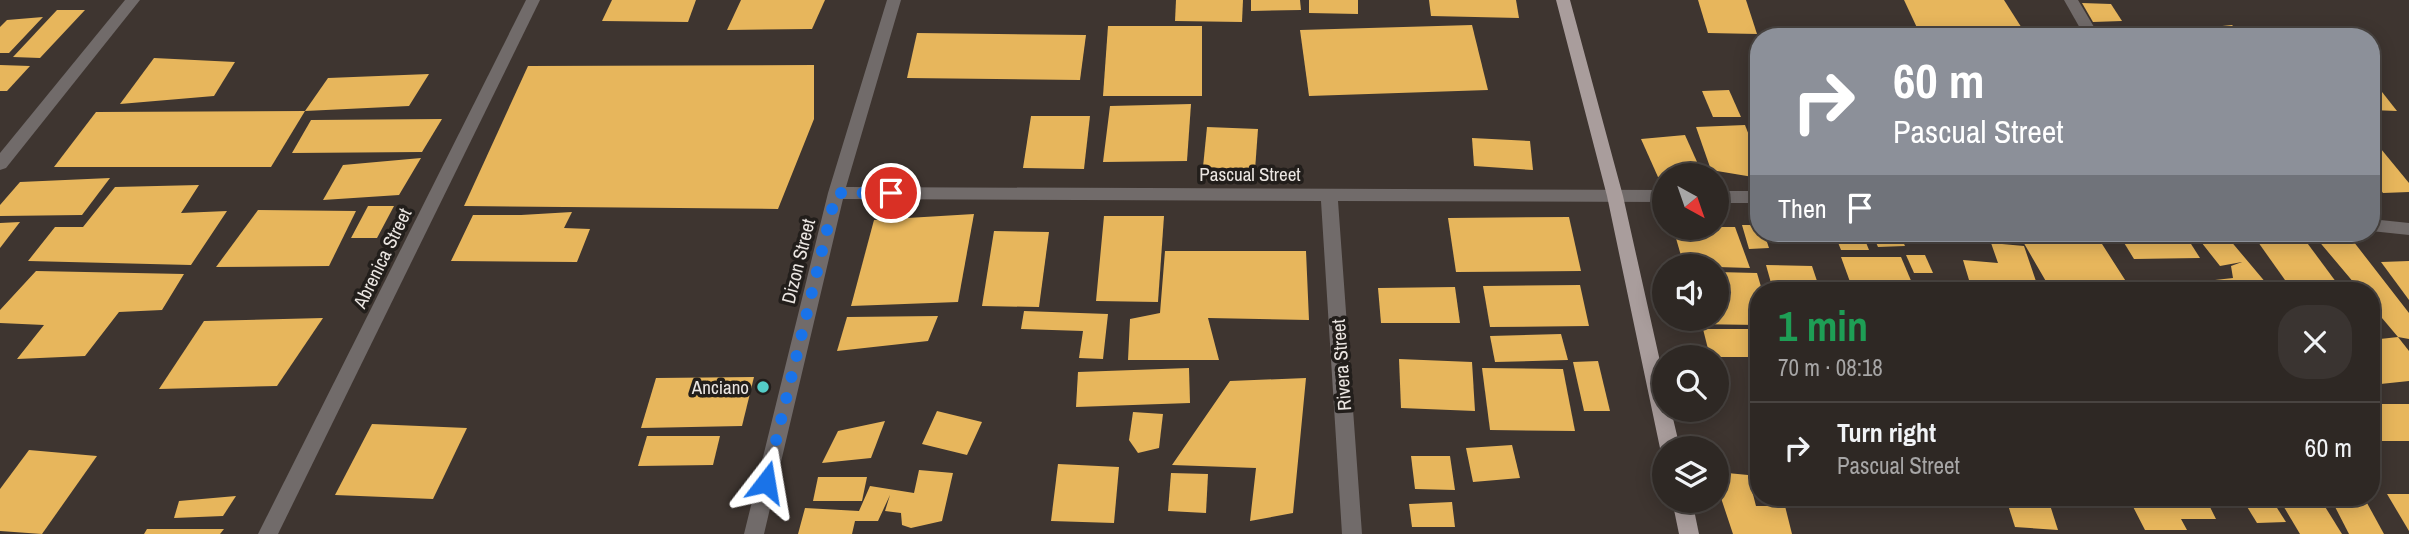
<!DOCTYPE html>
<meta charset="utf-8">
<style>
:root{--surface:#2e2824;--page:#3a3431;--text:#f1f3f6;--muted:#a7a6a6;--line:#494441}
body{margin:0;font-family:"Archivo Narrow",sans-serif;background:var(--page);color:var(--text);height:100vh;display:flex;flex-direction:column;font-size:26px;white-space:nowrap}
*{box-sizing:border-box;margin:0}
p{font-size:23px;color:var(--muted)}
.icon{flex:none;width:38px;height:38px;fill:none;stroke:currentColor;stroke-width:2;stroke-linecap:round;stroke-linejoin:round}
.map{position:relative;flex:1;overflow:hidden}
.side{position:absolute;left:1750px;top:282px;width:630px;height:224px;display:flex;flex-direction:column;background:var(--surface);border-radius:28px;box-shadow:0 4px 18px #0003,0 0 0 2px var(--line)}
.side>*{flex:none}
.banner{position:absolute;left:1750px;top:28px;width:630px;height:214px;border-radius:28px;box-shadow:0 4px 18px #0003,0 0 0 2px var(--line);background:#8c9099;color:#fff;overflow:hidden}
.needle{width:46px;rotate:140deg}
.buttons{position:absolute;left:1652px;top:163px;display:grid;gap:14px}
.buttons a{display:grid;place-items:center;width:77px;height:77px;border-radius:50%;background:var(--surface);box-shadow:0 4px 18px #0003,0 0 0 2px var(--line);font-size:35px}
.pin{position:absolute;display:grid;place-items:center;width:60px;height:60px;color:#fff;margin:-30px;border:4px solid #fff;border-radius:50%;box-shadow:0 2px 7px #0007}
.me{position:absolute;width:77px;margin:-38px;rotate:14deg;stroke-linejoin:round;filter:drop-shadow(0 0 5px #0008)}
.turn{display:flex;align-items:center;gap:24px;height:147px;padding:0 28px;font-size:32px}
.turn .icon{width:91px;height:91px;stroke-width:2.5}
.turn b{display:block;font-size:49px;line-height:60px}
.then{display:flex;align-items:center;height:66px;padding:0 28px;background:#0003;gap:14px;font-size:26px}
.round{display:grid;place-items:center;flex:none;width:74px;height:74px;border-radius:28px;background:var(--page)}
.overview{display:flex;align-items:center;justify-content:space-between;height:119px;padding:0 28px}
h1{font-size:42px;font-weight:700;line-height:52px;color:#1e9e55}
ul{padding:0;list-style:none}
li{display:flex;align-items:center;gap:21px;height:91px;padding:0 28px;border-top:2px solid var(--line)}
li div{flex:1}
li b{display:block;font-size:26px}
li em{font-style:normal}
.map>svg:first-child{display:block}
.building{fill:#e7b65c}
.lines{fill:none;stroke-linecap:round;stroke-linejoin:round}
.street{fill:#716b6a;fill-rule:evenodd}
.primary{fill:#a99d9c;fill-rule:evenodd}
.route{stroke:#1a73e8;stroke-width:12;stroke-dasharray:0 21.6}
.poi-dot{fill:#54cdc7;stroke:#221e1b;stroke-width:2.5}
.labels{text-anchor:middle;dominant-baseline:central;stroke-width:7;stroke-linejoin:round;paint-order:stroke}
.street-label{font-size:19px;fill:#ebe6e2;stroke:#221e1b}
.poi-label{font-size:19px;fill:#ebe6e2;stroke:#221e1b;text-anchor:end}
</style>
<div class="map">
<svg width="2409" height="534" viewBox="0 0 2409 534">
<rect width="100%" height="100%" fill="#3e3530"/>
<g class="building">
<path d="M612,0H696L688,22L602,21Z"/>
<path d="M741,0H825L812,29L727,30Z"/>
<path d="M1176,0H1243L1242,22L1175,21Z"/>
<path d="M1251,0H1300L1301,10L1251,11Z"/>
<path d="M1309,0H1358V14L1309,13Z"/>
<path d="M1429,0H1516L1519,18L1431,16Z"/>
<path d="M1698,0H1746L1757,34L1708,33Z"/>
<path d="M1904,0H2004L2025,33L1919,32Z"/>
<path d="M2082,3L2111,4L2122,21L2093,22Z"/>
<path d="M57,10H85L40,58L13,57Z"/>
<path d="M43,17L9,53H0V27L7,20Z"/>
<path d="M1472,25L1488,90L1309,96L1300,30Z"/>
<path d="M2232,25L2244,37H2191L2184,30Z"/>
<path d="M1108,26H1202V96H1103Z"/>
<path d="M917,33L1086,35L1080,80L907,78Z"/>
<path d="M154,58L235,62L214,96L120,104Z"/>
<path d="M0,65L30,66L7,91H0Z"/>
<path d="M814,65V119L778,209L464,206L528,66Z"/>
<path d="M429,74L409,106L305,111L328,78Z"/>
<path d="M2371,78L2397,111L2371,110Z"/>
<path d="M1729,90L1741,117H1713L1702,91Z"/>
<path d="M1191,104L1187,161L1103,162L1110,106Z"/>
<path d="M305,111L271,167H54L96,112Z"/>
<path d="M1031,116H1090L1084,169L1023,168Z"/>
<path d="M442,119L422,152L292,153L311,120Z"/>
<path d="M1745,125L1759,161V178L1711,170L1696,127Z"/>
<path d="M1207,127L1258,129L1255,170L1203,167Z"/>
<path d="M1685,135L1702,173L1658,177L1641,139Z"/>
<path d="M1472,138L1530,141L1533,170L1474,166Z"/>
<path d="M2371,149H2381L2409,183V192L2383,193L2371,177Z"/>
<path d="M421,158L399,195L323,200L343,165Z"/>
<path d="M110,178L82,215L0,216V205L20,182Z"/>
<path d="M199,185L181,213L227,211L191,265L28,261L55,227H83L115,187Z"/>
<path d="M368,206H394L377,238H351Z"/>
<path d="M258,210L356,211L329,266L216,267Z"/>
<path d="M572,212L564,228L590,229L577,262L451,261L473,215H521Z"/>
<path d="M974,214L958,302L851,306L874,220Z"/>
<path d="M1104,216H1164L1158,302L1096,301Z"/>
<path d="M1569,217L1581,271L1456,272L1448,218Z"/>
<path d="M20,222L0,248V223Z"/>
<path d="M1742,225H1759V233H1764L1769,248L1749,249Z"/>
<path d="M1717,227H1735L1750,268L1684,266L1673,228Z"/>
<path d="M994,231L1049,232L1039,307L982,306Z"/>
<path d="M1872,233H1899L1905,246L1878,247Z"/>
<path d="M2018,233H2095L2127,283L2099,285L2102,290H2051Z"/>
<path d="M2118,233H2184L2200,258L2134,259Z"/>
<path d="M2194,233H2224L2272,290H2223L2215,280L2233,278L2231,266L2242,262L2220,266Z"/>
<path d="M1835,235H1863L1869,250H1841Z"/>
<path d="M2350,237L2409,313V339L2398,337L2371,305V290H2360L2317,239Z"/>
<path d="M2305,240L2342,290H2292L2258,242Z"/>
<path d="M1991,243L2024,246L2039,290H1972L1963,260L1998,263Z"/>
<path d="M1165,251H1306L1309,320L1208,318L1219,360H1128L1130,319L1160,313Z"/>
<path d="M1906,255H1925L1933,273H1914Z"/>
<path d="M1841,257H1901L1915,290H1853Z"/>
<path d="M2409,261V300L2381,262Z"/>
<path d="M1766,265L1812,266L1820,290H1773Z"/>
<path d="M36,271L184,274L162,310L119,312L85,356L17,359L44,325L0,323V310Z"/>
<path d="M1717,272L1757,273L1762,290H1759V325L1691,324L1689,318H1717Z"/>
<path d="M2198,280L2205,290H2153L2148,282Z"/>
<path d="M1580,285L1589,326L1490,327L1483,286Z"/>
<path d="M1455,287L1460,323H1381L1378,288Z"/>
<path d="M1024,311L1108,314L1103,359L1079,358L1083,331L1021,329Z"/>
<path d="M938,316L928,341L837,351L847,317Z"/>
<path d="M323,318L277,386L159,389L204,321Z"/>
<path d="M1703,329H1759V357H1710Z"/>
<path d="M1561,334L1568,360L1495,362L1490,336Z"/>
<path d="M2398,337L2409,351V381L2371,385V340Z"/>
<path d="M1399,359L1472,362L1475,411L1401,408Z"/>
<path d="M1598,361L1610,411H1584L1573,362Z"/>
<path d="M1189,368L1190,403L1076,407L1078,372Z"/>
<path d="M1482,368L1563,369L1575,431L1490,430Z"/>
<path d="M754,377L742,426L641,428L656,378Z"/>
<path d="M1306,378L1293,513L1250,521L1256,468L1172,465L1230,381Z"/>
<rect x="2371" y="404" width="38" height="37"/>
<path d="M937,411L982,422L967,455L922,444Z"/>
<path d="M1133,412L1163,414L1159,448L1138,453L1129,440Z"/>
<path d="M885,421L871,458L822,463L838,431Z"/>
<path d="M372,424L467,428L433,499L335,495Z"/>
<path d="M647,436H720L713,465L638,466Z"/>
<path d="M1512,445L1520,478L1473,482L1466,448Z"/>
<path d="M29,450L97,456L42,534L0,531V489Z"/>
<path d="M1411,456H1450L1455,490L1415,489Z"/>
<path d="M1058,464L1119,467L1114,523L1051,521Z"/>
<path d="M919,470L953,473L942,521L911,528L902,525L901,513L885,511L890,495L878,521H855L852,534H798L805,508L859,511L870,486L914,493Z"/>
<path d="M1717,472L1748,475L1756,506H1785L1792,534H1733L1717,486Z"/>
<path d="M1171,473L1208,474L1206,513L1168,511Z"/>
<path d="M818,477H867L862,501H813Z"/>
<path d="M2387,494H2409V531Z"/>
<path d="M236,496L223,516L174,518L179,501Z"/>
<path d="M2128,497H2205L2216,519H2181L2187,530H2145Z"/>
<path d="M2241,497H2270L2286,522L2257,523Z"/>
<path d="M2278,497H2319L2342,534H2300Z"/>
<path d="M2332,501L2367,503L2384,534H2349Z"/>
<path d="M1452,502L1455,527H1412L1409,504Z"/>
<path d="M2007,502L2050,505L2058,530L2015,527Z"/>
<path d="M147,529H224L220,534H144Z"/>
</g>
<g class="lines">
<g class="street">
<path d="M125,0H140L6,168L0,170V153Z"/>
<path d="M526,0H540L278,534H258Z"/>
<path d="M887,0H901L846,187L1664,190V202L1338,201L1362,534H1342L1321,201L843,199L764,534H744L828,193Z"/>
<path d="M2064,0H2078L2100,37H2085Z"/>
<rect x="1717" y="191" width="42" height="12"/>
<path d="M2371,219L2409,223V235L2371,231Z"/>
</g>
<g class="primary">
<path d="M1556,0H1570L1623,196L1664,379V410H1671L1680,448H1664V454L1660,448L1607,196Z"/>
<path d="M1672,500H1692L1699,534H1679Z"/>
</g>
</g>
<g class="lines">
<path class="route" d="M766,482L836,193H891"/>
</g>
<circle class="poi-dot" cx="763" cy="387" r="7"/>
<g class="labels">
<g class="street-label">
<text x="1250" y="174">Pascual Street</text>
<text transform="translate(382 258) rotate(-64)">Abrenica Street</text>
<text transform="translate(798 261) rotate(-76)">Dizon Street</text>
<text transform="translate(1341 365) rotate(-94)">Rivera Street</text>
</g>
<g class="poi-label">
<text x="749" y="387">Anciano</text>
</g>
</g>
</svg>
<div class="buttons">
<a><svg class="needle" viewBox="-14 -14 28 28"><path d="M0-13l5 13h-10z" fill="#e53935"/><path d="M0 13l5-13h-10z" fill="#a7a6a6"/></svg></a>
<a><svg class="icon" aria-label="sound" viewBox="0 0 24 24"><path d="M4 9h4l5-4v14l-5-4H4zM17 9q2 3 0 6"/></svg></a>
<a><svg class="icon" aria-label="search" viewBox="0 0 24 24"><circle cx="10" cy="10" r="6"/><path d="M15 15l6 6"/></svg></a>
<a><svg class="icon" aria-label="layers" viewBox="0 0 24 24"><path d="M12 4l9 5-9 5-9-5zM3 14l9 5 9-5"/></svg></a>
</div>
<div class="pin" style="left:891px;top:193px;background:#d93025"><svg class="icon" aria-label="arrive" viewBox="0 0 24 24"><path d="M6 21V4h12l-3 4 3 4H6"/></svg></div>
<svg class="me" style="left:766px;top:482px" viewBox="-20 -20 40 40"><path d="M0-17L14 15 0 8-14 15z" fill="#1a73e8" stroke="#fff" stroke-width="4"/></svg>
<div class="banner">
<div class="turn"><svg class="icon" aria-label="right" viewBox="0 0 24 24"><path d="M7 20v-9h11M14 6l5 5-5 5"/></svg><div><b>60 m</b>Pascual Street</div></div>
<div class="then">Then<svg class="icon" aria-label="arrive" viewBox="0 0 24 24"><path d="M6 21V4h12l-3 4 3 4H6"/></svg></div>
</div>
<section class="side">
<div class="overview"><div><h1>1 min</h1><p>70 m · 08:18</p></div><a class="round"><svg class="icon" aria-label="close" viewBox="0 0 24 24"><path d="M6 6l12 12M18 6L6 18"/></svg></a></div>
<ul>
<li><svg class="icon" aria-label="right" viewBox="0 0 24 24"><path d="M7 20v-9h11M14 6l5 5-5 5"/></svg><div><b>Turn right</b><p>Pascual Street</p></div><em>60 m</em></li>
</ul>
</section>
</div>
